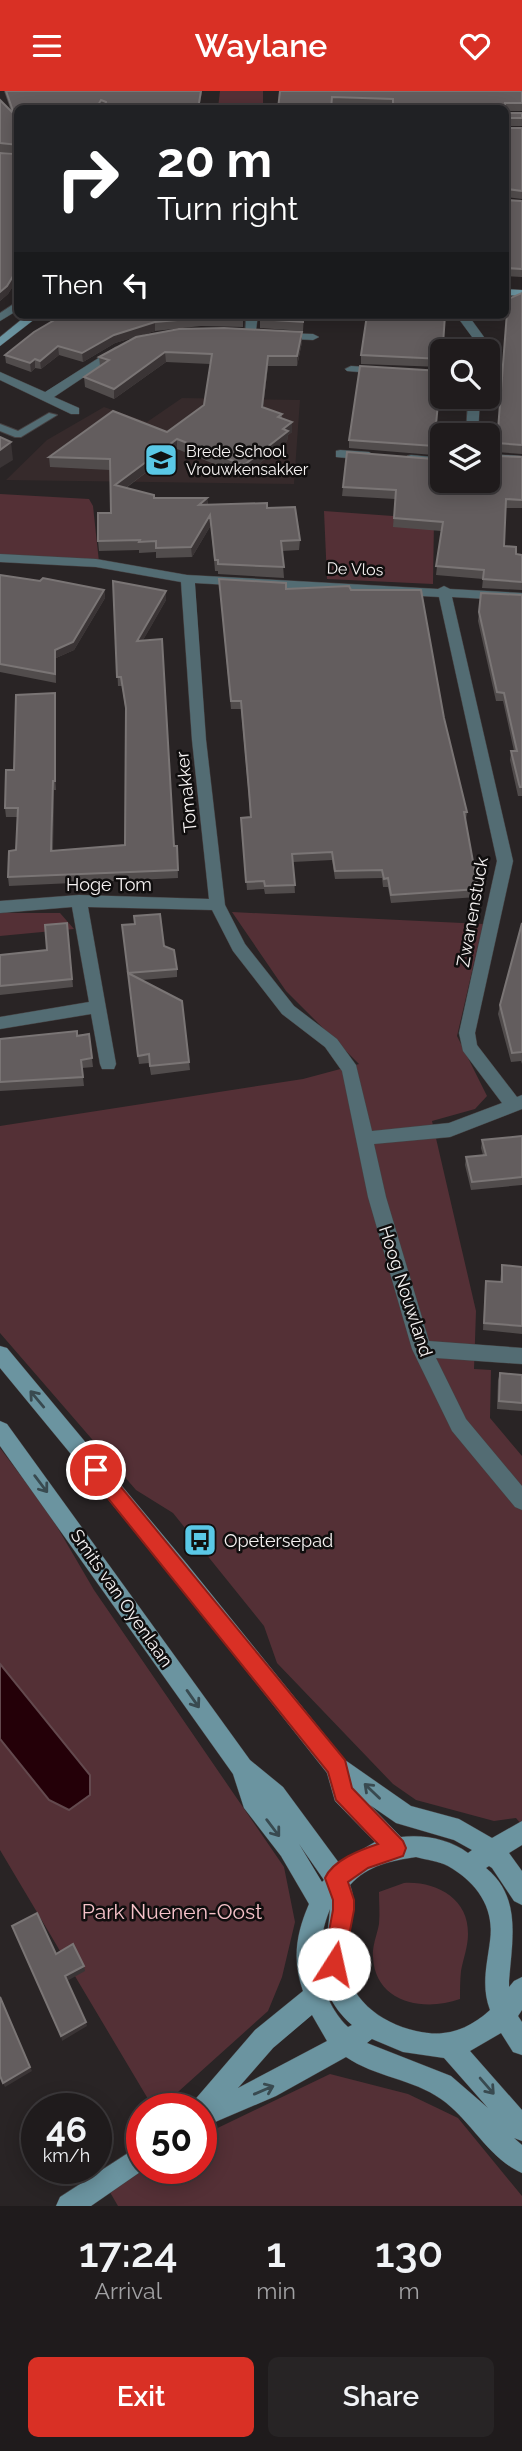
<!DOCTYPE html>
<style>
:root{--surface:#1f1b1c;--page:#272425;--text:#f1f3f6;--muted:#a1a1a3;--line:#3c393b;--accent:#d93025}
body{margin:0;font-family:Raleway,sans-serif;background:var(--page);color:var(--text);height:100vh;display:flex;flex-direction:column;font-size:26px;white-space:nowrap}
*{box-sizing:border-box;margin:0}
p{font-size:23px;color:var(--muted)}
.icon{flex:none;width:38px;height:38px;fill:none;stroke:currentColor;stroke-width:2;stroke-linecap:round;stroke-linejoin:round}
.map{position:relative;height:2115px;overflow:hidden}
.side{display:flex;flex-direction:column;background:var(--surface);flex:1}
.side>*{flex:none}
.hud{position:absolute;left:14px;top:14px;width:495px;height:214px;border-radius:10px;box-shadow:0 4px 18px #0003,0 0 0 2px var(--line);background:#202124;color:#fff;overflow:hidden}
.controls{position:absolute;left:430px;top:248px;display:grid;gap:14px}
.controls a{display:grid;place-items:center;width:70px;height:70px;border-radius:10px;background:var(--surface);box-shadow:0 4px 18px #0003,0 0 0 2px var(--line);font-size:35px}
.speed{position:absolute;left:21px;top:2002px;display:flex;gap:14px;font-size:35px;font-weight:700;text-align:center}
.speed>*{display:grid;place-content:center;width:91px;height:91px;border-radius:50%;background:var(--surface);box-shadow:0 4px 18px #0003,0 0 0 2px var(--line);line-height:1}
.speed small{font-size:18px;font-weight:400}
.speed .limit{border:10px solid #d22;background:#fff;color:#111}
.pin{position:absolute;display:grid;place-items:center;width:60px;height:60px;color:#fff;margin:-30px;border:4px solid #fff;border-radius:50%;box-shadow:0 2px 7px #0007}
.me{position:absolute;width:77px;margin:-38px;rotate:10deg;stroke-linejoin:round;filter:drop-shadow(0 0 5px #0008)}
.turn{display:flex;align-items:center;gap:24px;height:147px;padding:0 28px;font-size:32px}
.turn .icon{width:91px;height:91px;stroke-width:2.5}
.turn b{display:block;font-size:49px;line-height:60px}
.then{display:flex;align-items:center;height:66px;padding:0 28px;background:#0003;gap:14px;font-size:26px}
.eta{display:flex;justify-content:space-evenly;align-items:center;height:119px;text-align:center}
.eta b{font-size:42px;font-weight:600;line-height:49px}
.action{display:flex;gap:14px;margin-top:auto;padding:14px 28px}
.action a{flex:1;height:80px;border-radius:10px;background:var(--accent);color:#fff;font-size:28px;font-weight:600;line-height:80px;text-align:center}
.action a+a{background:var(--page);color:var(--text)}
header{display:flex;justify-content:space-between;align-items:center;height:91px;padding:0 28px;background:var(--accent);color:#fff;font-size:32px;font-weight:600}
.map>svg:first-child{display:block}
.built{fill:#362a2b}
.green{fill:#543036}
.water{fill:#240008;stroke:#63494e;stroke-width:2}
.lines{fill:none;stroke-linecap:round;stroke-linejoin:round}
.lane-casing{stroke:#464142;stroke-width:2}
.street-casing{stroke:#464142;stroke-width:1}
.secondary-casing{stroke:#464142;stroke-width:1}
.lane{fill:#536c73;fill-rule:evenodd}
.street{fill:#536c73;fill-rule:evenodd}
.secondary{fill:#6b94a0;fill-rule:evenodd}
.wall{fill:#514c4c}
.shaded-wall{fill:#3a3435}
.building{fill:#635d5e;stroke:#7a7575;stroke-width:2}
.oneway{stroke:#394a50}
.route{fill:#d93025;stroke:#8d1f18;stroke-width:2}
.labels{text-anchor:middle;dominant-baseline:central;stroke-width:5;stroke-linejoin:round;paint-order:stroke}
.far-poi-label{font-size:16px;fill:#f6f2f2;stroke:#100e0e;text-anchor:start}
.far-street-label{font-size:16px;fill:#f6f2f2;stroke:#100e0e}
.street-label{font-size:18px;fill:#f6f2f2;stroke:#100e0e}
.poi-label{font-size:18px;fill:#f6f2f2;stroke:#100e0e;text-anchor:start}
.near-park-label{font-size:21px;fill:#f6c2c9;stroke:#100e0e}
</style>
<header><svg class="icon" aria-label="menu" viewBox="0 0 24 24"><path d="M4 6h16M4 12h16M4 18h16"/></svg>Waylane<svg class="icon" aria-label="heart" viewBox="0 0 24 24"><path d="M12 20l-8-8c-3-5 5-10 8-4 3-6 11-1 8 4z"/></svg></header>
<div class="map">
<svg width="522" height="2115" viewBox="0 0 522 2115">
<rect width="100%" height="100%" fill="#292425"/>
<path class="built" d="M182,307L300,309L294,393L6,389L47,349L104,316L147,331Z"/>
<g class="green">
<path d="M220,0H263V17H218Z"/>
<path d="M0,403L89,408L93,415L99,471L0,465Z"/>
<path d="M324,420L434,428L433,493L327,488Z"/>
<path d="M232,821L483,833L457,945L487,1005L475,1018L432,1030L476,1220L474,1278L491,1279L490,1327L522,1365V1734L516,1727L494,1730L416,1709L393,1693L277,1572L264,1535L173,1422L136,1399L0,1242V1035L303,988L359,973L286,900Z"/>
<path d="M0,822H60L74,838L0,845Z"/>
<path d="M0,1357L49,1422L94,1499L284,1776L295,1831L282,1886L268,1920L159,2018H154L0,1759Z"/>
<path d="M404,1792C435,1790 469,1807 468,1843C468,1856 463,1868 461,1880C460,1889 460,1899 460,1908C424,1921 375,1912 373,1866C372,1855 377,1844 379,1833C380,1822 379,1812 379,1801Z"/>
<path d="M330,1983L408,2003L458,2027L522,2105V2115H118L104,2091L142,2077H201V2045Z"/>
</g>
<path class="water" d="M0,1573L90,1684V1704L69,1719L49,1709L0,1648Z"/>
<g class="lines">
<defs>
<path id="lane" d="M49,322L57,324L21,346H15L0,340V333L18,340Z"/>
<g id="street">
<path d="M18,210V219L0,230V222Z"/>
<path d="M246,224H258L255,246L245,244Z"/>
<path d="M456,224H468L484,246L483,261H471L472,246Z"/>
<path d="M278,242L313,243L319,246L313,249L274,247L272,245Z"/>
<path d="M116,256L126,258L54,306L79,317V323H71L0,289V281L45,301Z"/>
<path d="M351,275L383,277L389,280L383,283L347,280L345,278Z"/>
<path d="M468,306H480L478,345H466Z"/>
<path d="M340,359L369,361L375,365L369,369L336,366V360Z"/>
<path d="M488,363L522,365V373L488,371Z"/>
<path d="M411,364L443,367V375L407,371V365Z"/>
<path d="M0,463L96,468L187,484L438,498L444,495L450,498L522,502V510L452,506L513,770L475,942L477,954L517,1006L522,1004V1018L450,1046L374,1053L386,1106L429,1250L522,1257V1273L436,1267L466,1328L522,1395V1419L515,1416L452,1340L412,1258L368,1106L342,980L325,956L282,923L233,860L212,819L88,816L116,973L114,978H102L100,973L91,923L0,938V926L89,911L72,816L0,822V810L79,804L209,808L192,649L181,491L96,476L0,471ZM195,492L439,506L497,770L459,942L463,960L502,1012L449,1032L372,1040L356,974L337,948L294,915L245,853L225,814L206,649Z"/>
</g>
<g id="secondary">
<path d="M506,198L522,199V205L506,204Z"/>
<path d="M27,224H40L0,255V246Z"/>
<path d="M0,1255L7,1257L187,1473L345,1669L411,1715L459,1728L492,1747L522,1730V1754L509,1762L522,1780V1814L514,1810L492,1777L489,1775L486,1777C522,1806 512,1850 509,1890V1896L514,1890L522,1886V1919L518,1925L522,1931V1964L513,1961L501,1942L470,1960L522,2019V2050L514,2047L522,2054V2082C488,2067 471,2029 441,2008C413,1988 375,1986 346,1966L276,2005L201,2037V2018H190L192,2012L255,1939L303,1900C292,1869 296,1843 309,1813L281,1765L244,1717L233,1683L0,1355V1330L7,1333L250,1669L283,1696L339,1772L375,1751L335,1710L327,1682L173,1487L0,1277ZM370,1714L396,1732L454,1749L472,1759L468,1762C450,1748 423,1743 401,1746ZM299,1753L324,1789L322,1791ZM416,1766C426,1769 439,1770 448,1775C476,1791 495,1816 490,1850C487,1874 481,1895 490,1919C468,1939 445,1947 416,1940C379,1932 343,1904 346,1863C348,1839 359,1818 350,1794C368,1774 391,1770 416,1766ZM330,1818C327,1863 310,1897 352,1934L348,1936C316,1905 314,1856 330,1818ZM312,1924L327,1950L238,1997L273,1957ZM372,1948L403,1961L444,1967L488,2017L451,1985L367,1952Z"/>
<path d="M142,2053V2077H146L91,2115H56L60,2106Z"/>
</g>
</defs>
<use href="#lane" class="lane-casing"/>
<use href="#street" class="street-casing"/>
<use href="#secondary" class="secondary-casing"/>
<use href="#lane" class="lane"/>
<use href="#street" class="street"/>
<use href="#secondary" class="secondary"/>
</g>
<g class="wall">
<path d="M4,0H202L199,18H104L101,16L18,18V187L8,203L0,210V62H17L0,61V9L11,20Z"/>
<path d="M280,0H522V20H506V18H393V16L332,14Z"/>
<rect x="506" y="22" width="16" height="13"/>
<path d="M506,37H522V108L506,106Z"/>
<path d="M506,109L522,110V186L506,185Z"/>
<path d="M522,202V363L496,361L508,208Z"/>
<path d="M63,224H243V236L201,235L155,240L115,252L83,271L59,264L41,278L35,277L31,281L6,272L5,264Z"/>
<path d="M260,224H304L303,240L260,237Z"/>
<path d="M445,224L441,276L361,273V264Z"/>
<path d="M302,251L297,275H268L263,316L282,323V327L292,331V341L288,344L287,350L244,385L177,358L126,397L154,407H207L208,414L267,417L300,449L299,459L282,460L284,487L218,483V480H215L211,434L192,466L156,467V461L139,462V459L99,460L98,450L111,422L110,379L50,376L49,366L167,341L204,314L210,273L166,271L114,308L85,296L84,286L100,275L99,266Z"/>
<path d="M441,280L433,364L349,357V349Z"/>
<path d="M495,365L522,366V417H506L504,455L516,463L522,464V499L482,497L483,488L436,484L441,440L393,436L395,408L342,405L343,396L432,374L488,390L495,372Z"/>
<path d="M0,484L40,490L104,499L105,507L74,559L56,567V592L0,581Z"/>
<path d="M219,488L286,498L351,499L444,627L467,721L466,729H465L478,798L477,806L391,812L388,796H383L382,787L335,788L332,769L293,771L295,802L265,803L264,798L247,799L241,727L250,726L249,708L241,618H231Z"/>
<path d="M113,490L166,500V509L143,549L174,755H177L178,787L9,795L8,786L16,759L17,726H6L5,717L14,679L56,611V699H54L53,760L125,754L126,622L122,595H118Z"/>
<path d="M481,502L522,504V705H518L510,669L511,660H514L503,610H496L478,530Z"/>
<path d="M67,832L73,896L0,904V864L47,859Z"/>
<path d="M522,832V973L521,970L511,971L498,923L500,914Z"/>
<path d="M122,834L164,855L177,878V886L142,889L189,971L190,979L151,984L149,972L139,973Z"/>
<path d="M89,943L93,976L82,977L84,995L0,1000V948Z"/>
<path d="M522,1045V1094L471,1099L465,1074L466,1066L483,1064L481,1057L482,1049Z"/>
<path d="M502,1174L522,1176V1243L483,1239L485,1198L486,1190L500,1191Z"/>
<path d="M500,1282L522,1284V1320L497,1318L498,1289Z"/>
</g>
<g class="shaded-wall">
<path d="M201,0H202L199,18H198Z"/>
<path d="M101,9V18H96Z"/>
<path d="M18,177V187L8,203L0,210V201Z"/>
<path d="M155,231V240L115,252L83,271L82,262L114,244Z"/>
<path d="M302,241V251L297,275V265Z"/>
<path d="M58,255L59,264L41,278L40,270Z"/>
<path d="M165,261L166,271L114,308V298Z"/>
<path d="M268,265V275L262,326V316Z"/>
<path d="M35,268V277L31,281L30,272Z"/>
<path d="M292,331V341L288,344L287,350L244,385V374Z"/>
<path d="M177,348V358L116,404L115,394Z"/>
<path d="M11,351L13,369L0,377V359Z"/>
<path d="M207,407L208,418L199,414Z"/>
<path d="M210,424L211,434L192,466L191,456Z"/>
<path d="M104,499L105,507L74,559L56,567V592L55,559Z"/>
<path d="M166,500V509L138,558L137,550Z"/>
<path d="M55,602L56,611V699L55,690Z"/>
<path d="M53,690L54,699L52,769L51,760Z"/>
<path d="M84,1875L85,1880L67,1890L65,1885Z"/>
<path d="M0,1906L32,1980L5,1996L3,1992Z"/>
<path d="M86,1931L87,1935L62,1950L61,1945Z"/>
</g>
<g class="building">
<path d="M6,0H201L198,18H105L106,11L101,9L96,18H18V54L0,52V9L14,23Z"/>
<path d="M280,0H522V12H505V18H393V8L332,6L331,18H278Z"/>
<rect x="506" y="22" width="16" height="5"/>
<path d="M506,37H522V100L507,98L506,102Z"/>
<path d="M18,61V159L16,161H18V177L7,195L0,201V62L17,63Z"/>
<path d="M506,109L522,110V178L506,177Z"/>
<path d="M522,202V354L497,352L508,208Z"/>
<path d="M63,224H243V228L200,227L155,231L114,244L82,262L58,255L40,270L35,268L30,272L5,264L34,241Z"/>
<path d="M260,224H303V231L260,228Z"/>
<path d="M367,224H445L442,268L361,264Z"/>
<path d="M224,237L302,241L297,265H268L262,316L282,323L278,326L292,331L283,338L288,340L244,374L177,348L115,394L154,404V407H207L199,414L267,412V417L295,416L300,449L281,450L284,476L218,473V469H215L210,424L191,456L156,457V450L139,451L140,449L98,450V422H111L110,368L49,366L113,320L167,341L204,314L212,263L165,261L114,298L84,286L109,269L99,266L136,246L179,238Z"/>
<path d="M360,275L441,280L434,355L349,349Z"/>
<path d="M0,346L11,351L0,359Z"/>
<path d="M347,361L433,368L432,374L443,375V390H488L489,372H495V365L522,366V409L506,408L504,455L516,456V463L522,464V491L483,488L484,479L436,475L443,431L394,427L396,399L343,396Z"/>
<path d="M0,484L40,490L43,487L104,499L73,551L55,559V583L0,573Z"/>
<path d="M219,488L286,492V498L349,495L351,499H421L444,627L467,721H464L478,798L391,804L388,787L384,788L382,779L335,780L332,761L292,763L295,794L265,795L264,790L246,791L241,727L251,726L249,700L241,610H231Z"/>
<path d="M113,490L166,500L137,550L162,548L174,755H177L178,779L8,786L9,760L16,759L18,717H5L6,679H14L16,604L55,602V690H53L51,760L125,754L126,617L121,586H117Z"/>
<path d="M481,502L522,504V696H520L519,693L511,660H517L504,602L497,601L479,521Z"/>
<path d="M160,823L164,855L174,859L177,878L128,882L122,834L135,833L134,825Z"/>
<path d="M67,832L72,888L0,895V864L47,859L45,834Z"/>
<path d="M522,832V961L512,962L500,914Z"/>
<path d="M128,882L182,910L189,971L150,975L149,963L138,965Z"/>
<path d="M77,940V945L89,943L92,967L81,969L83,986L0,991V948Z"/>
<path d="M522,1045V1086L472,1091L466,1066L486,1064L482,1049Z"/>
<path d="M502,1174L522,1176V1235L484,1232L486,1190L502,1191Z"/>
<path d="M500,1282L522,1284V1312L499,1310Z"/>
<path d="M37,1822L56,1863L73,1853L84,1875L65,1885L86,1931L61,1945L12,1835Z"/>
<path d="M0,1906L30,1976L3,1992L0,1985Z"/>
</g>
<defs><path id="oneway-shaft" d="M-6 0H5M1.5-3L5.5 0L1.5 3" fill="none" stroke-width="1.6" stroke-linecap="round" stroke-linejoin="round" transform="scale(1.75)"/></defs>
<g class="oneway">
<use href="#oneway-shaft" transform="translate(37 1308) rotate(-130)"/>
<use href="#oneway-shaft" transform="translate(41 1393) rotate(53)"/>
<use href="#oneway-shaft" transform="translate(193 1608) rotate(55)"/>
<use href="#oneway-shaft" transform="translate(372 1700) rotate(-136)"/>
<use href="#oneway-shaft" transform="translate(273 1737) rotate(53)"/>
<use href="#oneway-shaft" transform="translate(487 1995) rotate(49)"/>
<use href="#oneway-shaft" transform="translate(264 1999) rotate(-23)"/>
</g>
<path class="route" d="M96,1371L103,1374L345,1669L352,1697L403,1750L406,1757L403,1765L368,1777L348,1791L354,1809V1819L342,1881L334,1884L327,1881L323,1873L333,1819V1809L325,1787C333,1769 360,1759 378,1753L336,1709L328,1681L90,1385L87,1379L90,1374Z"/>
<defs>
<symbol id="school-square" viewBox="-11 -11 22 22"><rect x="-9" y="-9" width="18" height="18" rx="4" fill="#5ac8e6" stroke="#100e0e"/><path d="M0-5L7-2L0 1L-7-2ZM-4 1L0 2.5L4 1V4Q0 6-4 4Z" fill="#111"/></symbol>
<symbol id="bus-square" viewBox="-11 -11 22 22"><rect x="-9" y="-9" width="18" height="18" rx="4" fill="#5ac8e6" stroke="#100e0e"/><path d="M-5-6H5V4H4V6H2V4H-2V6H-4V4H-5ZM-3.5-4V0h7V-4ZM-3.5 1.2v1.5H-2V1.2ZM2 1.2v1.5H3.5V1.2Z" fill="#111"/></symbol>
</defs>
<g fill-rule="evenodd">
<use href="#school-square" x="142" y="350" width="38" height="38"/>
<use href="#bus-square" x="181" y="1430" width="38" height="38"/>
</g>
<g class="labels">
<g class="far-poi-label">
<text x="186" y="360">Brede School<tspan x="186" dy="18">Vrouwkensakker</tspan></text>
</g>
<g class="far-street-label">
<text transform="translate(355 478) rotate(2)">De Vlos</text>
</g>
<g class="street-label">
<text transform="translate(186 701) rotate(-96)">Tomakker</text>
<text x="109" y="793">Hoge Tom</text>
<text transform="translate(472 821) rotate(-80)">Zwanenstuck</text>
<text transform="translate(406 1200) rotate(72)">Hoog Nouwland</text>
<text transform="translate(122 1507) rotate(55)">Smits van Oyenlaan</text>
</g>
<g class="poi-label">
<text x="224" y="1449">Opetersepad</text>
</g>
<g class="near-park-label">
<text x="172" y="1820">Park Nuenen-Oost</text>
</g>
</g>
</svg>
<div class="controls">
<a><svg class="icon" aria-label="search" viewBox="0 0 24 24"><circle cx="10" cy="10" r="6"/><path d="M15 15l6 6"/></svg></a>
<a><svg class="icon" aria-label="layers" viewBox="0 0 24 24"><path d="M12 4l9 5-9 5-9-5zM3 14l9 5 9-5"/></svg></a>
</div>
<div class="speed"><div>46<small>km/h</small></div><div class="limit">50</div></div>
<div class="pin" style="left:96px;top:1379px;background:#d93025"><svg class="icon" aria-label="arrive" viewBox="0 0 24 24"><path d="M6 21V4h12l-3 4 3 4H6"/></svg></div>
<svg class="me" style="left:334px;top:1873px" viewBox="-20 -20 40 40"><circle r="19" fill="#fff"/><path d="M0-13L10 11 0 6-10 11z" fill="#d93025"/></svg>
<div class="hud">
<div class="turn"><svg class="icon" aria-label="right" viewBox="0 0 24 24"><path d="M7 20v-9h11M14 6l5 5-5 5"/></svg><div><b>20 m</b>Turn right</div></div>
<div class="then">Then<svg class="icon" aria-label="left" viewBox="0 0 24 24"><path d="M17 20v-9H6M10 6l-5 5 5 5"/></svg></div>
</div>
</div>
<section class="side">
<div class="eta">
<div><b>17:24</b><p>Arrival</p></div>
<div><b>1</b><p>min</p></div>
<div><b>130</b><p>m</p></div>
</div>
<div class="action"><a>Exit</a><a>Share</a></div>
</section>
